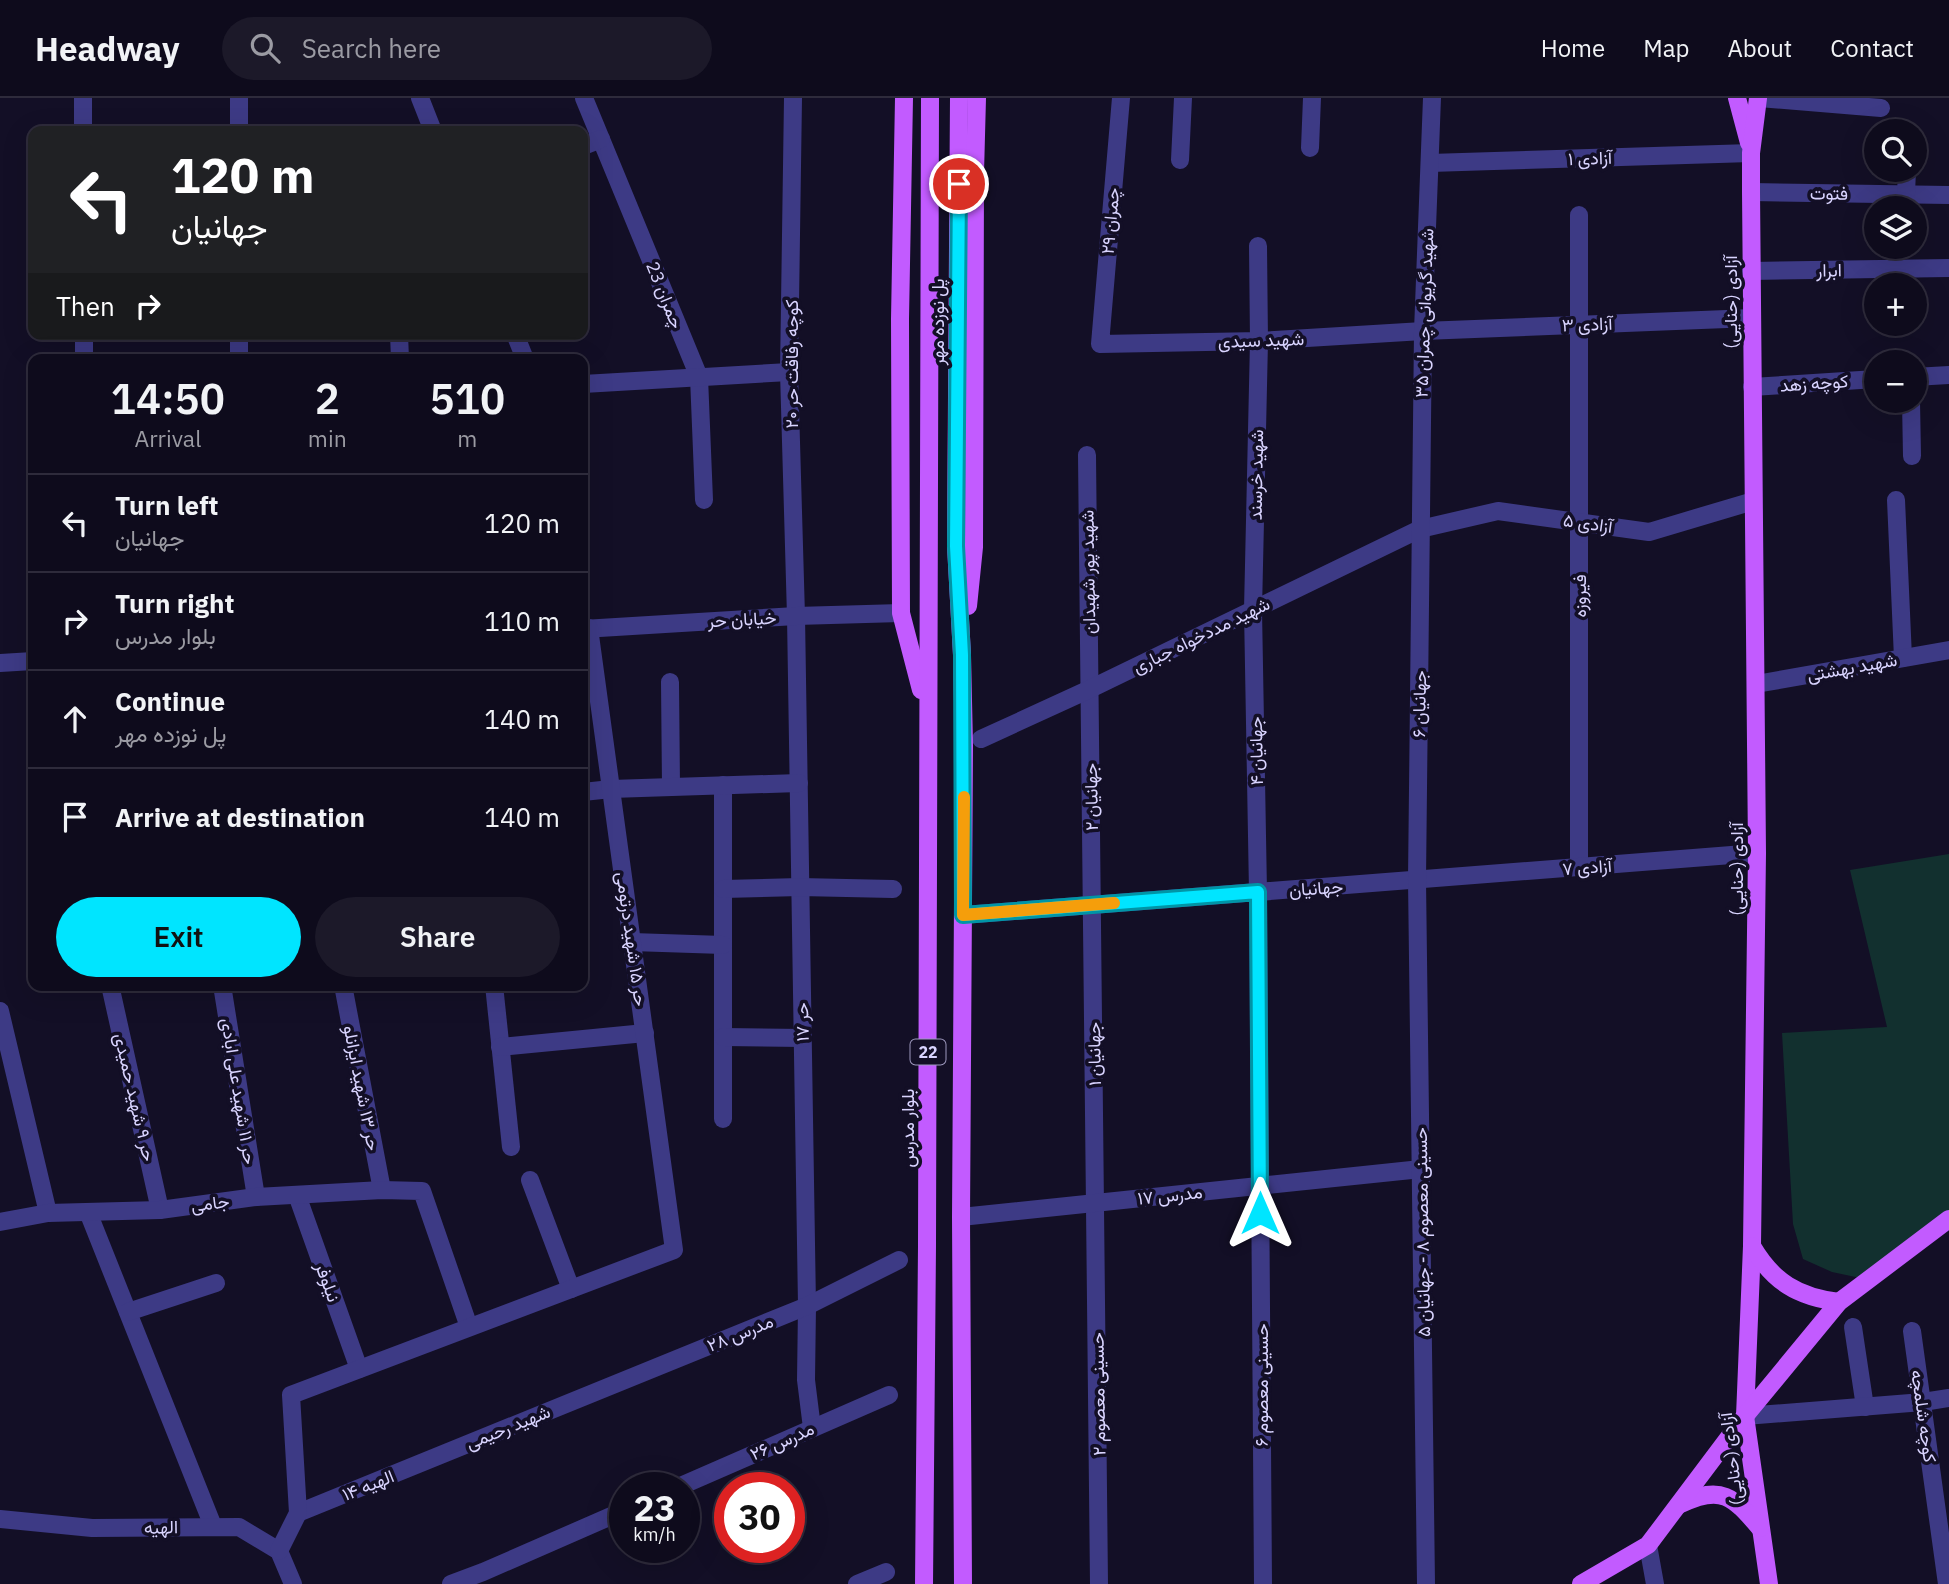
<!DOCTYPE html>
<meta charset="utf-8">
<style>
:root{--surface:#0e0b1c;--page:#1c1929;--text:#f1f3f6;--muted:#9b9ba3;--line:#2e2b3b;--accent:#00e5ff}
body{margin:0;font-family:"IBM Plex Sans",Vazirmatn,sans-serif;background:var(--page);color:var(--text);height:100vh;display:flex;flex-direction:column;font-size:26px;white-space:nowrap}
*{box-sizing:border-box;margin:0}
p{font-size:23px;color:var(--muted)}
.icon{flex:none;width:38px;height:38px;fill:none;stroke:currentColor;stroke-width:2;stroke-linecap:round;stroke-linejoin:round}
.map{position:relative;flex:1;overflow:hidden}
.details{position:absolute;left:28px;top:256px;width:560px;height:637px;display:flex;flex-direction:column;background:var(--surface);border-radius:14px;box-shadow:0 7px 28px #0002,0 0 0 2px var(--line)}
.details>*{flex:none}
.guide{position:absolute;left:28px;top:28px;width:560px;height:214px;border-radius:14px;box-shadow:0 7px 28px #0002,0 0 0 2px var(--line);background:#202124;color:#fff;overflow:hidden}
.buttons{position:absolute;left:1864px;top:21px;display:grid;gap:14px}
.buttons a{display:grid;place-items:center;width:63px;height:63px;border-radius:50%;background:var(--surface);box-shadow:0 7px 28px #0002,0 0 0 2px var(--line);font-size:35px}
.speed{position:absolute;left:609px;top:1374px;display:flex;gap:14px;font-size:35px;font-weight:700;text-align:center}
.speed>*{display:grid;place-content:center;width:91px;height:91px;border-radius:50%;background:var(--surface);box-shadow:0 7px 28px #0002,0 0 0 2px var(--line);line-height:1}
.speed small{font-size:18px;font-weight:400}
.speed .limit{border:10px solid #d22;background:#fff;color:#111}
.pin{position:absolute;display:grid;place-items:center;width:60px;height:60px;color:#fff;margin:-30px;border:4px solid #fff;border-radius:50%;box-shadow:0 2px 7px #0007}
.me{position:absolute;width:77px;margin:-38px;rotate:0deg;stroke-linejoin:round;filter:drop-shadow(0 0 5px #0008)}
.turn{display:flex;align-items:center;gap:24px;height:147px;padding:0 28px;font-size:32px}
.turn .icon{width:91px;height:91px;stroke-width:2.5}
.turn b{display:block;font-size:49px;line-height:60px}
.then{display:flex;align-items:center;height:66px;padding:0 28px;background:#0003;gap:14px;font-size:26px}
.eta{display:flex;justify-content:space-evenly;align-items:center;height:119px;text-align:center}
.eta b{font-size:42px;font-weight:600;line-height:49px}
.primary-button{display:flex;gap:14px;margin-top:auto;padding:14px 28px}
.primary-button a{flex:1;height:80px;border-radius:42px;background:var(--accent);color:#111;font-size:28px;font-weight:600;line-height:80px;text-align:center}
.primary-button a+a{background:var(--page);color:var(--text)}
ul{padding:0;list-style:none}
li{display:flex;align-items:center;gap:21px;height:98px;padding:0 28px;border-top:2px solid var(--line)}
li div{flex:1}
li b{display:block;font-size:26px}
li em{font-style:normal}
header{display:flex;align-items:center;gap:42px;box-sizing:border-box;height:98px;padding:0 35px;background:var(--surface);border-bottom:2px solid var(--line)}
header strong{font-size:33px}
nav{display:flex;gap:38px;margin-inline-start:auto;font-size:24px}
.search{width:490px;height:63px;background:var(--page);display:flex;align-items:center;gap:18px;box-sizing:border-box;padding:0 24px;border-radius:38px;color:var(--muted);font-size:26px}
.map>svg:first-child{display:block}
.green{fill:#12302f}
.lines{fill:none;stroke-linecap:round;stroke-linejoin:round}
.minor{stroke:#3d3a85;stroke-width:18}
.major{stroke:#c25bff;stroke-width:18}
.route-casing{stroke:#0095a6;stroke-width:18}
.route{stroke:#00e5ff;stroke-width:12}
.slow{stroke:#f59e0b;stroke-width:12}
.labels{text-anchor:middle;dominant-baseline:central;stroke-width:7;stroke-linejoin:round;paint-order:stroke}
.shield{fill:#130f26;stroke:#9e99be;stroke-width:2}
.shield-label{font-size:16px;font-weight:bold;fill:#d9d4ff}
.street-label{font-size:18px;fill:#d9d4ff;stroke:#130f26}
</style>
<header>
<strong>Headway</strong>
<div class="search"><svg class="icon" aria-label="search" viewBox="0 0 24 24"><circle cx="10" cy="10" r="6"/><path d="M15 15l6 6"/></svg>Search here</div>
<nav><a>Home</a><a>Map</a><a>About</a><a>Contact</a></nav>
</header>
<div class="map">
<svg width="1949" height="1486" viewBox="0 0 1949 1486">
<rect width="100%" height="100%" fill="#130f26"/>
<path class="green" d="M1949,756V1117L1865,1181L1832,1174L1803,1161L1793,1126L1782,935L1887,929L1850,772Z"/>
<g class="lines">
<g class="minor">
<path d="M83,0V33"/>
<path d="M420,0L433,33"/>
<path d="M584,0L699,279L704,402"/>
<path d="M793,0L789,274L796,518L807,1208L806,1282L812,1330"/>
<path d="M1121,0L1100,246L1259,243L1423,233L1752,220"/>
<path d="M1759,0L1881,10"/>
<path d="M239,33V0"/>
<path d="M583,48L601,41"/>
<path d="M1310,50L1312,0"/>
<path d="M1180,62L1183,0"/>
<path d="M1430,65L1751,55"/>
<path d="M1751,94L1949,97"/>
<path d="M1906,96L1907,72"/>
<path d="M1579,117V769"/>
<path d="M1258,148L1259,243L1253,512L1258,794L1263,1486"/>
<path d="M1751,173L1949,170"/>
<path d="M84,236V261"/>
<path d="M399,236L400,261"/>
<path d="M515,236L525,261"/>
<path d="M239,261V236"/>
<path d="M1914,279L1949,277"/>
<path d="M583,286L789,274"/>
<path d="M1752,289L1876,281"/>
<path d="M1911,303L1912,358"/>
<path d="M1087,357L1099,1486"/>
<path d="M1896,402L1903,560"/>
<path d="M583,531L796,518L901,515"/>
<path d="M0,565L33,563"/>
<path d="M670,584L671,689"/>
<path d="M1756,586L1949,552"/>
<path d="M981,641L1090,591L1420,431L1498,413L1649,434L1753,403"/>
<path d="M723,687V1021"/>
<path d="M583,694L611,691L799,685"/>
<path d="M723,791L800,789L893,791"/>
<path d="M963,817L1757,755"/>
<path d="M632,844L723,847"/>
<path d="M110,887L160,1112"/>
<path d="M222,887L256,1099"/>
<path d="M343,887L382,1092"/>
<path d="M494,887L511,1049"/>
<path d="M0,913L48,1115"/>
<path d="M723,939L803,940"/>
<path d="M500,949L645,935"/>
<path d="M530,1082L571,1191"/>
<path d="M297,1097L359,1271"/>
<path d="M88,1114L213,1428"/>
<path d="M961,1119L1421,1071"/>
<path d="M0,1124L48,1115L160,1112L256,1099L382,1092L422,1093L469,1229"/>
<path d="M128,1214L216,1185"/>
<path d="M1853,1229L1865,1309"/>
<path d="M1912,1233L1947,1486"/>
<path d="M1745,1318L1923,1304L1949,1300"/>
<path d="M676,1390L889,1297"/>
<path d="M298,1415L807,1208L899,1162"/>
<path d="M0,1421L92,1430L239,1429L279,1453L293,1486"/>
<path d="M1648,1447L1655,1486"/>
<path d="M279,1453L298,1415L291,1297L674,1152L589,530"/>
<path d="M451,1486L483,1474L625,1412"/>
<path d="M857,1486L886,1474"/>
<path d="M1426,1486L1417,782L1423,233L1432,0"/>
</g>
<g class="major">
<path d="M904,0L900,221L901,515L921,592"/>
<path d="M959,0L956,448L962,557L964,648L961,1119L963,1486"/>
<path d="M1737,0L1749,45"/>
<path d="M1758,0L1751,55V94L1757,755L1752,1148L1745,1318L1769,1486"/>
<path d="M968,508L974,449L975,75L977,0"/>
<path d="M1752,1148C1773,1184 1798,1199 1839,1204"/>
<path d="M1681,1406C1722,1386 1733,1399 1760,1430"/>
<path d="M924,1486L927,1148L930,0"/>
<path d="M1581,1486L1648,1447L1745,1318L1839,1204L1949,1121"/>
</g>
</g>
<g class="lines">
<defs>
<path id="route" d="M959,86L956,448L962,557L963,817L1258,794L1260,1115"/>
</defs>
<use href="#route" class="route-casing"/>
<use href="#route" class="route"/>
<path class="slow" d="M964,699L963,817L1114,805"/>
</g>
<g class="labels">
<rect class="shield" x="910.5" y="941.5" width="35" height="25" rx="5"/>
<g class="shield-label">
<text x="928" y="954">22</text>
</g>
<g class="street-label">
<text transform="translate(1590 60) rotate(-2)">آزادی ۱</text>
<text transform="translate(1829 95) rotate(1)">فتوت</text>
<text transform="translate(1110 123) rotate(-85)">چمران ۲۹</text>
<text transform="translate(1829 172) rotate(-1)">ابرار</text>
<text transform="translate(665 197) rotate(68)">چمران 23</text>
<text transform="translate(1730 204) rotate(-90)">آزادی (حنایی)</text>
<text transform="translate(1424 215) rotate(-88)">شهید گریوانی چمران ۳۵</text>
<text transform="translate(937 224) rotate(-90)">پل نوزده مهر</text>
<text transform="translate(1587 226) rotate(-2)">آزادی ۳</text>
<text transform="translate(1261 242) rotate(-2)">شهید سیدی</text>
<text transform="translate(791 266) rotate(-90)">کوچه رفاقت حر ۲۰</text>
<text transform="translate(1814 285) rotate(-4)">کوچه زهد</text>
<text transform="translate(1256 377) rotate(-89)">شهید خرسند</text>
<text transform="translate(1588 425) rotate(8)">آزادی ۵</text>
<text transform="translate(1088 474) rotate(-91)">شهید پور شهیدان</text>
<text transform="translate(1579 498) rotate(-90)">فیروزه</text>
<text transform="translate(742 521) rotate(-3)">خیابان حر</text>
<text transform="translate(1201 537) rotate(-26)">شهید مددخواه جباری</text>
<text transform="translate(1852 569) rotate(-10)">شهید بهشتی</text>
<text transform="translate(1419 606) rotate(-89)">جهانیان ۶</text>
<text transform="translate(1256 653) rotate(-91)">جهانیان ۴</text>
<text transform="translate(1091 699) rotate(-91)">جهانیان ۲</text>
<text transform="translate(1587 769) rotate(-4)">آزادی ۷</text>
<text transform="translate(1736 771) rotate(-90)">آزادی (حنایی)</text>
<text transform="translate(1316 790) rotate(-4)">جهانیان</text>
<text transform="translate(632 841) rotate(82)">حر ۱۵ شهید درتومی</text>
<text transform="translate(802 924) rotate(-91)">حر ۱۷</text>
<text transform="translate(1094 956) rotate(-91)">جهانیان ۱</text>
<text transform="translate(362 990) rotate(79)">حر ۱۳ شهید ایزانلو</text>
<text transform="translate(239 993) rotate(81)">حر ۱۱ شهید علی ابادی</text>
<text transform="translate(135 999) rotate(77)">حر ۹ شهید حمیدی</text>
<text transform="translate(907 1030) rotate(-90)">بلوار مدرس</text>
<text transform="translate(1170 1097) rotate(-6)">مدرس ۱۷</text>
<text transform="translate(210 1105) rotate(-7)">جامی</text>
<text transform="translate(1422 1134) rotate(-91)">حسینی معصوم ۸ - جهانیان ۵</text>
<text transform="translate(328 1184) rotate(70)">نیلوفر</text>
<text transform="translate(740 1235) rotate(-22)">مدرس ۲۸</text>
<text transform="translate(1261 1287) rotate(-90)">حسینی معصوم ۶</text>
<text transform="translate(1098 1296) rotate(-91)">حسینی معصوم ۲</text>
<text transform="translate(1924 1318) rotate(82)">کوچه شلمچه</text>
<text transform="translate(508 1329) rotate(-22)">شهید رحیمی</text>
<text transform="translate(782 1343) rotate(-24)">مدرس ۲۶</text>
<text transform="translate(1731 1361) rotate(-97)">آزادی (حنایی)</text>
<text transform="translate(368 1387) rotate(-22)">الهیه ۱۴</text>
<text transform="translate(161 1429) rotate(-1)">الهیه</text>
</g>
</g>
</svg>
<div class="buttons">
<a><svg class="icon" aria-label="search" viewBox="0 0 24 24"><circle cx="10" cy="10" r="6"/><path d="M15 15l6 6"/></svg></a>
<a><svg class="icon" aria-label="layers" viewBox="0 0 24 24"><path d="M12 4l9 5-9 5-9-5zM3 14l9 5 9-5"/></svg></a>
<a>+</a>
<a>−</a>
</div>
<div class="speed"><div>23<small>km/h</small></div><div class="limit">30</div></div>
<div class="pin" style="left:959px;top:86px;background:#d93025"><svg class="icon" aria-label="arrive" viewBox="0 0 24 24"><path d="M6 21V4h12l-3 4 3 4H6"/></svg></div>
<svg class="me" style="left:1260px;top:1115px" viewBox="-20 -20 40 40"><path d="M0-17L14 15 0 8-14 15z" fill="#00e5ff" stroke="#fff" stroke-width="4"/></svg>
<div class="guide">
<div class="turn"><svg class="icon" aria-label="left" viewBox="0 0 24 24"><path d="M17 20v-9H6M10 6l-5 5 5 5"/></svg><div><b>120 m</b>جهانیان</div></div>
<div class="then">Then<svg class="icon" aria-label="right" viewBox="0 0 24 24"><path d="M7 20v-9h11M14 6l5 5-5 5"/></svg></div>
</div>
<section class="details">
<div class="eta">
<div><b>14:50</b><p>Arrival</p></div>
<div><b>2</b><p>min</p></div>
<div><b>510</b><p>m</p></div>
</div>
<ul>
<li><svg class="icon" aria-label="left" viewBox="0 0 24 24"><path d="M17 20v-9H6M10 6l-5 5 5 5"/></svg><div><b>Turn left</b><p>جهانیان</p></div><em>120 m</em></li>
<li><svg class="icon" aria-label="right" viewBox="0 0 24 24"><path d="M7 20v-9h11M14 6l5 5-5 5"/></svg><div><b>Turn right</b><p>بلوار مدرس</p></div><em>110 m</em></li>
<li><svg class="icon" aria-label="ahead" viewBox="0 0 24 24"><path d="M12 20V5M6 11l6-6 6 6"/></svg><div><b>Continue</b><p>پل نوزده مهر</p></div><em>140 m</em></li>
<li><svg class="icon" aria-label="arrive" viewBox="0 0 24 24"><path d="M6 21V4h12l-3 4 3 4H6"/></svg><div><b>Arrive at destination</b></div><em>140 m</em></li>
</ul>
<div class="primary-button"><a>Exit</a><a>Share</a></div>
</section>
</div>
